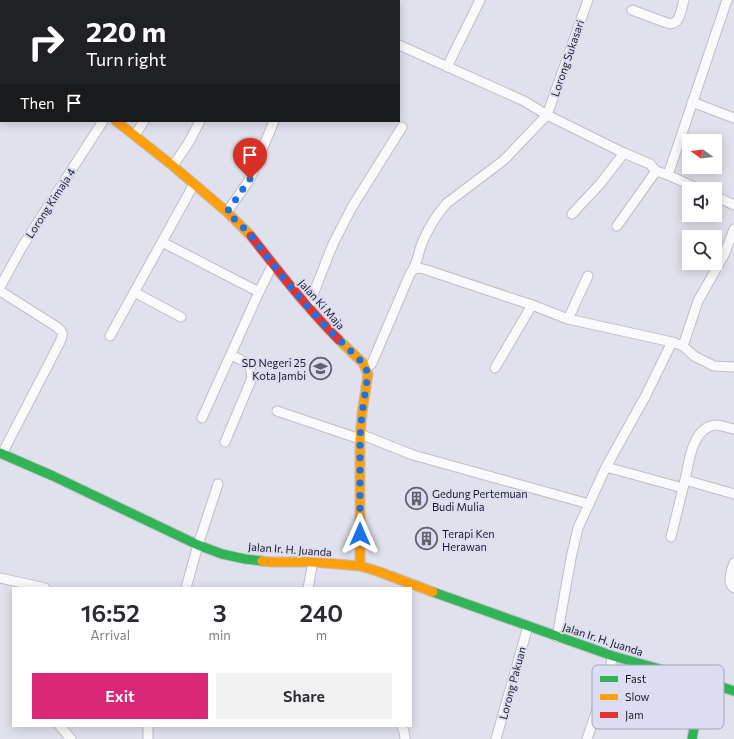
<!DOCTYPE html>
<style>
:root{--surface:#fff;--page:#f2f2f3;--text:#2b2b33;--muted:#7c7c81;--accent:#db2777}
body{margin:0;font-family:Commissioner,sans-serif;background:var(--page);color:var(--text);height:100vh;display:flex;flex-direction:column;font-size:15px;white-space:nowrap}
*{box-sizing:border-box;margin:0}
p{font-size:13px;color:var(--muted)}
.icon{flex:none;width:22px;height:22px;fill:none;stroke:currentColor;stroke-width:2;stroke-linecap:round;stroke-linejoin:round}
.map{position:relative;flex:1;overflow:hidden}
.details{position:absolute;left:12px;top:587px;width:400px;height:140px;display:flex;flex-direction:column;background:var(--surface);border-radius:0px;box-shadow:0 2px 10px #0003}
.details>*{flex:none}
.guide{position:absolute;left:0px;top:0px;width:400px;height:122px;box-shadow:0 2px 10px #0003;background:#202124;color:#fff;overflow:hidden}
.needle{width:26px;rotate:285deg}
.buttons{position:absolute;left:682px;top:134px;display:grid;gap:8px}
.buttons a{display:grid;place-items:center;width:40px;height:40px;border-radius:0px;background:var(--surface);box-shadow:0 2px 10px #0003;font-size:20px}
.pin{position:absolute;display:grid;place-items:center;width:34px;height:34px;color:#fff;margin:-41px -17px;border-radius:50% 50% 50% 0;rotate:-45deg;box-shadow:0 0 4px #0007}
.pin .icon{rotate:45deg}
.me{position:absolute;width:44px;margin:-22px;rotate:0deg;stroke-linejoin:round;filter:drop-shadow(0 0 3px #0008)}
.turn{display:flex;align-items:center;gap:14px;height:84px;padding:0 20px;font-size:18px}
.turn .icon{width:52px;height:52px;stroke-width:2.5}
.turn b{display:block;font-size:28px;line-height:34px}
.then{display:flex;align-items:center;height:38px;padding:0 20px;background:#0003;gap:8px;font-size:15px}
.eta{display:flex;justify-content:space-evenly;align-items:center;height:68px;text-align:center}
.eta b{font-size:24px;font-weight:600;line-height:28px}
.action{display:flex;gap:8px;margin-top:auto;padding:8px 20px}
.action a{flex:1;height:46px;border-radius:0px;background:var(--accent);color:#fff;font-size:16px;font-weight:600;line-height:46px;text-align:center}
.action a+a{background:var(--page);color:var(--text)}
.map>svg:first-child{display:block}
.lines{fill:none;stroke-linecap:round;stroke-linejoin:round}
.street-casing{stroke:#bebec7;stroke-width:11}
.fast-casing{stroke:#bebec7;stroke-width:11}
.slow-casing{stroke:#bebec7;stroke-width:11}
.jam-casing{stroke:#bebec7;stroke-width:11}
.street{stroke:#fafafc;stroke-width:9}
.fast{stroke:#30b455;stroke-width:9}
.slow{stroke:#ff9f0a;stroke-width:9}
.jam{stroke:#e5322d;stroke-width:9}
.route{stroke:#1a73e8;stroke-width:7;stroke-dasharray:0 12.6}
.labels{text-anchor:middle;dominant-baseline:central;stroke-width:4;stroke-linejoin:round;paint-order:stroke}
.street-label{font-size:11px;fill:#1d1d25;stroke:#dcddf2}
.poi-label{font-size:11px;fill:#1d1d25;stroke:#dcddf2;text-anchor:start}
.key{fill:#dcddf2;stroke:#a3a3b4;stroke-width:1}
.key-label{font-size:11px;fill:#1d1d25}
</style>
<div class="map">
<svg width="734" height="739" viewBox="0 0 734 739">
<rect width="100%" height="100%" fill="#e1e1ed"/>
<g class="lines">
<defs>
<g id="street">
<path d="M175,1V0"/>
<path d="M334,1V0"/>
<path d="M632,10L667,23C680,27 681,10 684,0"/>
<path d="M399,45L524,101L547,115L624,153L650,164L656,171L668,175L699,189"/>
<path d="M447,67L480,0"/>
<path d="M692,102L734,118"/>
<path d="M135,135L144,121"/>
<path d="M173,166L189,142L200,121"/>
<path d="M668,175L727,0"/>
<path d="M715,196L734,205"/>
<path d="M227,212L250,179L274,121"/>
<path d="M572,214L600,184L624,153"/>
<path d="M617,226L656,171"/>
<path d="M162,242L259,292"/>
<path d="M414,269L419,268L427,270L532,305L568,319L672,342L683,346L694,356L714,366L734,367"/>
<path d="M0,287L22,247L103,121"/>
<path d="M0,291L57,327C64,333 63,334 60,342L2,454"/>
<path d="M134,292L181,317"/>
<path d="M308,307L333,244L352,207L402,127"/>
<path d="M568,319L588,276"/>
<path d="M110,336L194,184"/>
<path d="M683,346L698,301L724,255L734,229"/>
<path d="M495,368L532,305"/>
<path d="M366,369L372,363L410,274C418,264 418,252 423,241C429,227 437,214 447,203L504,160L547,115L588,0"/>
<path d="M277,411L360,439"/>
<path d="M202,418L259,292L273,264"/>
<path d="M360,434L413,455L589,504"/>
<path d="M225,442L252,378L251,371L249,364L231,355"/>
<path d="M606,467L683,488"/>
<path d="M685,480C689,462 692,428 715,425C721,425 728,428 734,429"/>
<path d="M671,537L685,480L734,494"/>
<path d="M734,563C732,570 726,582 734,588"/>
<path d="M0,578L45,588"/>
<path d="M186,588L198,545L218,484"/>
<path d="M308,588L313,562"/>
<path d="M557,637L571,558L578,528L606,467L645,397L672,342"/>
<path d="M60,726L71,739"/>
<path d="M402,726L404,732L405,739"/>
<path d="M148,739V726"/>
<path d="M496,739L528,626"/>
<path d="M587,739L601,698L613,656"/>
</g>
<g id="fast">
<path d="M0,453L53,476L198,545L222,554L245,559L262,561"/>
<path d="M433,592L613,656L703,681L734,691"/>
<path d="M692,739L703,681"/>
</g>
<g id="slow">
<path d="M116,121L173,166L227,212L251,236"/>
<path d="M339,340L363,363L368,374L362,413L360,439V566"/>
<path d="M262,561L270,562H313L360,566L377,571L433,592"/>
</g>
<g id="jam">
<path d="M0,36L1,37"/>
<path d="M251,236C279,272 307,308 339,340"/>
</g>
</defs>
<use href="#street" class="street-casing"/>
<use href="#fast" class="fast-casing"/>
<use href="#slow" class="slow-casing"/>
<use href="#jam" class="jam-casing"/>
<use href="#street" class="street"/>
<use href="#fast" class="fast"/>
<use href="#slow" class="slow"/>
<use href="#jam" class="jam"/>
</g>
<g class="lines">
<path class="route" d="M250,179L227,212L248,232L290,286L325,326L363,363L366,369L368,374L362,413L360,438V534"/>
</g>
<defs>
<symbol id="school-ring" viewBox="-11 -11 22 22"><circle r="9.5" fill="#dcddf2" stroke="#62626b" stroke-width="1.5"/><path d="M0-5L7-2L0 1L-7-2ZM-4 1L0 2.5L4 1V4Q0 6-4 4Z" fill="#62626b"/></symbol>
<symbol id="building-ring" viewBox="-11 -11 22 22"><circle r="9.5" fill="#dcddf2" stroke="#62626b" stroke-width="1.5"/><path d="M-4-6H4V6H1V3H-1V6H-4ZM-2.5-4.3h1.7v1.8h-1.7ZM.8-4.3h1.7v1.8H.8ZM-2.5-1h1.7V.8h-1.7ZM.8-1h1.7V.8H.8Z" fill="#62626b"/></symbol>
</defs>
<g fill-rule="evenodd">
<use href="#school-ring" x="308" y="356" width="25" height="25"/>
<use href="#building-ring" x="404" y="486" width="25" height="25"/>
<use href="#building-ring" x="414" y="526" width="25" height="25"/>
</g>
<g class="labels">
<g class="street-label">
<text transform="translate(567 58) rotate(-71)">Lorong Sukasari</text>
<text transform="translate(50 203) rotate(-57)">Lorong Kimaja 4</text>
<text transform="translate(322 304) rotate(48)">Jalan Ki Maja</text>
<text transform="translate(290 549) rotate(4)">Jalan Ir. H. Juanda</text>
<text transform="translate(603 639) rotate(18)">Jalan Ir. H. Juanda</text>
<text transform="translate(512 683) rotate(-75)">Lorong Pakuan</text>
</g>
<g class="poi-label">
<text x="306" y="362" text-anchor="end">SD Negeri 25<tspan x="306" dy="13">Kota Jambi</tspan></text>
<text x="432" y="493">Gedung Pertemuan<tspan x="432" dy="13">Budi Mulia</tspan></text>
<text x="442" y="533">Terapi Ken<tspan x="442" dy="13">Herawan</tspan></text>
</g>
</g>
<rect x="592" y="665" width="132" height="64" rx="6" class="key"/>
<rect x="600" y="676" width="18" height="6" fill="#30b455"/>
<rect x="600" y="694" width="18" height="6" fill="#ff9f0a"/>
<rect x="600" y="712" width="18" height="6" fill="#e5322d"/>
<g class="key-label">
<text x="625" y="683">Fast</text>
<text x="625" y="701">Slow</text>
<text x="625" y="719">Jam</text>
</g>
</svg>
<div class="buttons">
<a><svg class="needle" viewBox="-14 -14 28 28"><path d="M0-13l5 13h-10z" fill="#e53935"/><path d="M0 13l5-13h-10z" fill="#7c7c81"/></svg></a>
<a><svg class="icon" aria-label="sound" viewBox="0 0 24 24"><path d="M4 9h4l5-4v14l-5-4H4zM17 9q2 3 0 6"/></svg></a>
<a><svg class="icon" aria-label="search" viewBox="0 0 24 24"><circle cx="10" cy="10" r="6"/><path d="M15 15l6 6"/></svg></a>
</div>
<div class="pin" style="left:250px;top:179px;background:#d93025"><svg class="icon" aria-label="arrive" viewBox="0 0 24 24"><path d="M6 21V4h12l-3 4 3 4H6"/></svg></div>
<svg class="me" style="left:360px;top:534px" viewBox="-20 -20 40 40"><path d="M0-17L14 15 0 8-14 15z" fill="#1a73e8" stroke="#fff" stroke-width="4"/></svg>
<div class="guide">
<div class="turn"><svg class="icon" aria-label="right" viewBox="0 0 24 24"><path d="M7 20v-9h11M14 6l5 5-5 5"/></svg><div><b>220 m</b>Turn right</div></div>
<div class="then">Then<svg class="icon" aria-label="arrive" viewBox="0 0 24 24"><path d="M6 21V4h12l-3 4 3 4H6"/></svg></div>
</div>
<section class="details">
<div class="eta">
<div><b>16:52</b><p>Arrival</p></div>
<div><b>3</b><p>min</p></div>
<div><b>240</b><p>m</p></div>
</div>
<div class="action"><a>Exit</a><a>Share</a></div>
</section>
</div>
